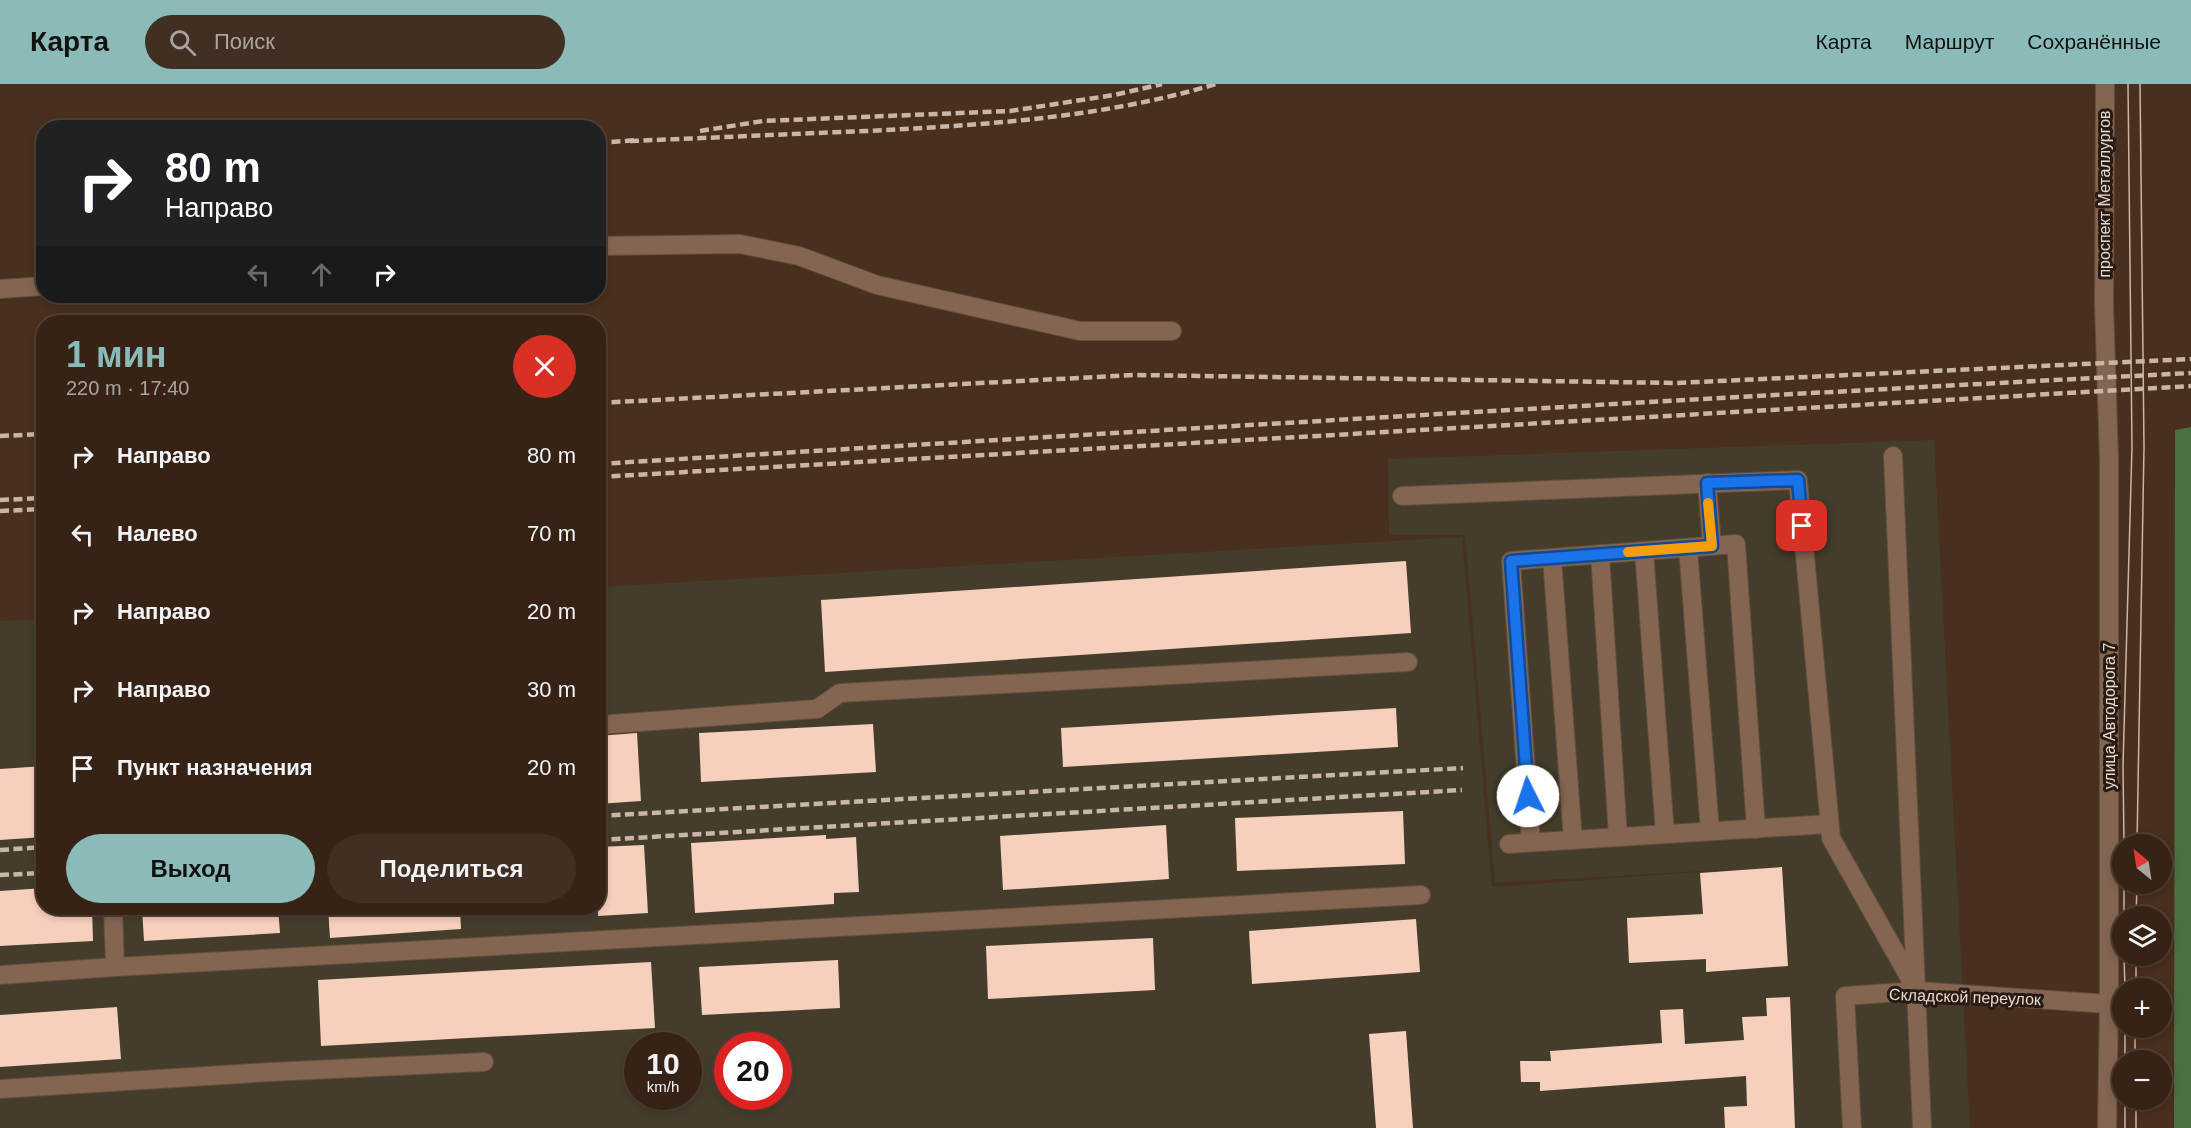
<!DOCTYPE html>
<html lang="ru">
<meta charset="utf-8">
<style>
:root{--surface:#372316;--page:#422f23;--text:#f1f3f6;--muted:#aaa4a1;--line:#514035;--accent:#8bbbb9}
body{margin:0;font-family:Arial,sans-serif;background:var(--page);color:var(--text);height:100vh;display:flex;flex-direction:column;font-size:22px;white-space:nowrap}
*{box-sizing:border-box;margin:0}
p{font-size:20px;color:var(--muted)}
.icon{flex:none;width:33px;height:33px;fill:none;stroke:currentColor;stroke-width:2;stroke-linecap:round;stroke-linejoin:round}
.map{position:relative;flex:1;overflow:hidden}
.sheet{position:absolute;left:36px;top:231px;width:570px;height:600px;display:flex;flex-direction:column;background:var(--surface);border-radius:24px;box-shadow:0 3px 9px #0003,0 0 0 2px var(--line)}
.sheet>*{flex:none}
.banner{position:absolute;left:36px;top:36px;width:570px;height:183px;border-radius:24px;box-shadow:0 3px 9px #0003,0 0 0 2px var(--line);background:#202124;color:#fff;overflow:hidden}
.needle{width:39px;rotate:330deg}
.tools{position:absolute;left:2112px;top:750px;display:grid;gap:12px}
.tools a{display:grid;place-items:center;width:60px;height:60px;border-radius:50%;background:var(--surface);box-shadow:0 3px 9px #0003,0 0 0 2px var(--line);font-size:30px}
.speed{position:absolute;left:624px;top:948px;display:flex;gap:12px;font-size:30px;font-weight:700;text-align:center}
.speed>*{display:grid;place-content:center;width:78px;height:78px;border-radius:50%;background:var(--surface);box-shadow:0 3px 9px #0003,0 0 0 2px var(--line);line-height:1}
.speed small{font-size:15px;font-weight:400}
.speed .limit{border:9px solid #d22;background:#fff;color:#111}
.pin{position:absolute;display:grid;place-items:center;width:51px;height:51px;color:#fff;margin:-26px;border-radius:12px;box-shadow:0 3px 9px #0006}
.me{position:absolute;width:66px;margin:-33px;rotate:356deg;stroke-linejoin:round;filter:drop-shadow(0 0 4px #0008)}
.turn{display:flex;align-items:center;gap:21px;height:126px;padding:0 30px;font-size:27px}
.turn .icon{width:78px;height:78px;stroke-width:2.5}
.turn b{display:block;font-size:42px;line-height:51px}
.lanes{display:flex;align-items:center;height:57px;padding:0 30px;background:#0003;justify-content:center;gap:30px;direction:ltr}
.lanes .off{opacity:.35}
.round{display:grid;place-items:center;flex:none;width:63px;height:63px;border-radius:32px;background:var(--page)}
.head{display:flex;align-items:center;justify-content:space-between;height:102px;padding:0 30px}
h1{font-size:36px;font-weight:600;line-height:45px;color:var(--accent)}
.cta{display:flex;gap:12px;margin-top:auto;padding:12px 30px}
.cta a{flex:1;height:69px;border-radius:36px;background:var(--accent);color:#111;font-size:24px;font-weight:600;line-height:69px;text-align:center}
.cta a+a{background:var(--page);color:var(--text)}
ul{padding:0;list-style:none}
li{display:flex;align-items:center;gap:18px;height:78px;padding:0 30px}
li div{flex:1}
li b{display:block;font-size:22px}
li em{font-style:normal}
header{display:flex;align-items:center;gap:36px;box-sizing:border-box;height:84px;padding:0 30px;background:var(--accent);color:#111}
header strong{font-size:28px}
nav{display:flex;gap:33px;margin-inline-start:auto;font-size:21px}
.search{width:420px;height:54px;background:var(--page);display:flex;align-items:center;gap:15px;box-sizing:border-box;padding:0 21px;border-radius:33px;color:var(--muted);font-size:22px}
.map>svg:first-child{display:block}
.industrial{fill:#443d2c;fill-rule:evenodd}
.forest{fill:#4a7040}
.building{fill:#f7cfbd}
.lines{fill:none;stroke-linecap:round;stroke-linejoin:round}
.minor-casing{stroke:#634d3d;stroke-width:20}
.minor{stroke:#836552;stroke-width:18}
.tram{stroke:#c9b6a9;stroke-width:1.5}
.rail{stroke:#c9b6a9;stroke-width:4.5;stroke-dasharray:9 4.5;stroke-linecap:butt}
.route-casing{stroke:#114b97;stroke-width:15}
.route{stroke:#1a73e8;stroke-width:10}
.slow{stroke:#f59e0b;stroke-width:10}
.labels{text-anchor:middle;dominant-baseline:central;stroke-width:6;stroke-linejoin:round;paint-order:stroke}
.street-label{font-size:16px;fill:#e9d8cd;stroke:#271b13}
</style>
<header>
<strong>Карта</strong>
<div class="search"><svg class="icon" aria-label="search" viewBox="0 0 24 24"><circle cx="10" cy="10" r="6"/><path d="M15 15l6 6"/></svg>Поиск</div>
<nav><a>Карта</a><a>Маршрут</a><a>Сохранённые</a></nav>
</header>
<div class="map">
<svg width="2191" height="1044" viewBox="0 0 2191 1044">
<rect width="100%" height="100%" fill="#492f1d"/>
<path class="industrial" d="M1934,356L1970,1044H0V537L43,535L44,824H598L599,503L1462,453L1492,803L1738,785L1495,799L1465,451H1389L1388,375ZM638,962H688V1012H638ZM728,962H778V1012H728Z"/>
<path class="forest" d="M2191,343V1044H2174L2175,346Z"/>
<g class="building">
<path d="M1406,477L1411,549L825,588L821,516Z"/>
<path d="M1396,624L1398,663L1063,683L1061,644Z"/>
<path d="M873,640L876,688L701,698L699,649Z"/>
<path d="M637,649L641,717L598,720V652Z"/>
<path d="M44,682V753L0,756V685Z"/>
<path d="M1403,727L1405,780L1237,787L1235,734Z"/>
<path d="M1166,741L1169,795L1003,806L1000,752Z"/>
<path d="M826,751V755L856,753L859,808L834,809V820L695,829L691,759Z"/>
<path d="M644,761L648,829L598,832V763Z"/>
<path d="M1782,783L1788,882L1706,888V875L1629,879L1627,834L1703,830L1700,789Z"/>
<path d="M44,804V824H92L93,857L0,862V807Z"/>
<path d="M142,824H278L280,849L144,857Z"/>
<path d="M328,824H460L461,845L330,854Z"/>
<path d="M1416,835L1420,888L1252,900L1249,847Z"/>
<path d="M1153,854L1155,906L988,915L986,862Z"/>
<path d="M838,876L840,924L702,931L699,883Z"/>
<path d="M651,878L655,944L321,962L318,896Z"/>
<path d="M1790,913L1795,1044H1725L1724,1023L1747,1022L1746,992L1540,1007V998H1521L1520,977H1551L1550,967L1662,959L1660,926L1683,925L1685,960L1744,956L1742,933L1767,932L1766,914Z"/>
<path d="M117,923L121,975L0,983V931Z"/>
<path d="M1406,947L1413,1044H1376L1369,950Z"/>
</g>
<g class="lines">
<defs>
<g id="minor">
<path d="M2105,0L2104,221L2109,375V920L2107,1044"/>
<path d="M598,162L740,160L799,172L877,201L1080,247H1172"/>
<path d="M0,205L44,202"/>
<path d="M1893,372L1922,1044"/>
<path d="M1707,399L1712,462"/>
<path d="M1402,412L1798,396L1831,754L1917,907"/>
<path d="M1688,464L1710,747"/>
<path d="M1644,467L1665,750"/>
<path d="M1600,470L1618,753"/>
<path d="M1552,474L1573,756"/>
<path d="M598,641L817,625L840,609L1408,578"/>
<path d="M1531,758L1511,477L1736,460L1756,745"/>
<path d="M1509,760L1829,740"/>
<path d="M115,883L1421,811"/>
<path d="M0,891L115,883L113,824"/>
<path d="M0,1005L270,988L484,978"/>
<path d="M1852,1044L1845,912L1917,907L2109,920"/>
</g>
</defs>
<use href="#minor" class="minor-casing"/>
<use href="#minor" class="minor"/>
<g class="tram">
<path d="M2124,760L2123,682L2132,363L2128,0"/>
<path d="M2137,760L2144,363L2140,0"/>
<path d="M2124,800V832"/>
<path d="M2136,832L2137,800"/>
<path d="M2124,872L2125,904"/>
<path d="M2136,904V872"/>
<path d="M2125,944V976"/>
<path d="M2135,976V944"/>
<path d="M2125,1016V1044"/>
<path d="M2136,1016V1044"/>
</g>
<g class="rail">
<path d="M700,47L763,37L1010,27L1114,11L1162,0"/>
<path d="M630,57C708,54 787,50 866,47C984,41 1102,34 1216,0"/>
<path d="M598,59L637,56"/>
<path d="M598,319L1135,291L1677,299L2191,275"/>
<path d="M0,352L44,350"/>
<path d="M598,380C1129,348 1660,316 2191,289"/>
<path d="M598,393L2191,302"/>
<path d="M0,416L44,414"/>
<path d="M0,427L44,425"/>
<path d="M598,732L1463,684"/>
<path d="M598,756L1462,706"/>
<path d="M0,766L44,763"/>
<path d="M0,791L44,789"/>
</g>
</g>
<g class="lines">
<defs>
<path id="route" d="M1528,712L1511,477L1712,462L1707,399L1798,396L1802,442"/>
</defs>
<use href="#route" class="route-casing"/>
<use href="#route" class="route"/>
<path class="slow" d="M1628,468L1712,462L1708,419"/>
</g>
<g class="labels">
<g class="street-label">
<text transform="translate(2104 110) rotate(-90)">проспект Металлургов</text>
<text transform="translate(2109 632) rotate(-90)">улица Автодорога 7</text>
<text transform="translate(1965 913) rotate(2)">Складской переулок</text>
</g>
</g>
</svg>
<div class="tools">
<a><svg class="needle" viewBox="-14 -14 28 28"><path d="M0-13l5 13h-10z" fill="#e53935"/><path d="M0 13l5-13h-10z" fill="#aaa4a1"/></svg></a>
<a><svg class="icon" aria-label="layers" viewBox="0 0 24 24"><path d="M12 4l9 5-9 5-9-5zM3 14l9 5 9-5"/></svg></a>
<a>+</a>
<a>−</a>
</div>
<div class="speed"><div>10<small>km/h</small></div><div class="limit">20</div></div>
<div class="pin" style="left:1802px;top:442px;background:#d93025"><svg class="icon" aria-label="arrive" viewBox="0 0 24 24"><path d="M6 21V4h12l-3 4 3 4H6"/></svg></div>
<svg class="me" style="left:1528px;top:712px" viewBox="-20 -20 40 40"><circle r="19" fill="#fff"/><path d="M0-13L10 11 0 6-10 11z" fill="#1a73e8"/></svg>
<div class="banner">
<div class="turn"><svg class="icon" aria-label="right" viewBox="0 0 24 24"><path d="M7 20v-9h11M14 6l5 5-5 5"/></svg><div><b>80 m</b>Направо</div></div>
<div class="lanes"><svg class="icon off" aria-label="left" viewBox="0 0 24 24"><path d="M17 20v-9H6M10 6l-5 5 5 5"/></svg><svg class="icon off" aria-label="ahead" viewBox="0 0 24 24"><path d="M12 20V5M6 11l6-6 6 6"/></svg><svg class="icon" aria-label="right" viewBox="0 0 24 24"><path d="M7 20v-9h11M14 6l5 5-5 5"/></svg></div>
</div>
<section class="sheet">
<div class="head"><div><h1>1 мин</h1><p>220 m · 17:40</p></div><a class="round" style="background:#d93025;color:#fff"><svg class="icon" aria-label="close" viewBox="0 0 24 24"><path d="M6 6l12 12M18 6L6 18"/></svg></a></div>
<ul>
<li><svg class="icon" aria-label="right" viewBox="0 0 24 24"><path d="M7 20v-9h11M14 6l5 5-5 5"/></svg><div><b>Направо</b></div><em>80 m</em></li>
<li><svg class="icon" aria-label="left" viewBox="0 0 24 24"><path d="M17 20v-9H6M10 6l-5 5 5 5"/></svg><div><b>Налево</b></div><em>70 m</em></li>
<li><svg class="icon" aria-label="right" viewBox="0 0 24 24"><path d="M7 20v-9h11M14 6l5 5-5 5"/></svg><div><b>Направо</b></div><em>20 m</em></li>
<li><svg class="icon" aria-label="right" viewBox="0 0 24 24"><path d="M7 20v-9h11M14 6l5 5-5 5"/></svg><div><b>Направо</b></div><em>30 m</em></li>
<li><svg class="icon" aria-label="arrive" viewBox="0 0 24 24"><path d="M6 21V4h12l-3 4 3 4H6"/></svg><div><b>Пункт назначения</b></div><em>20 m</em></li>
</ul>
<div class="cta"><a>Выход</a><a>Поделиться</a></div>
</section>
</div>
